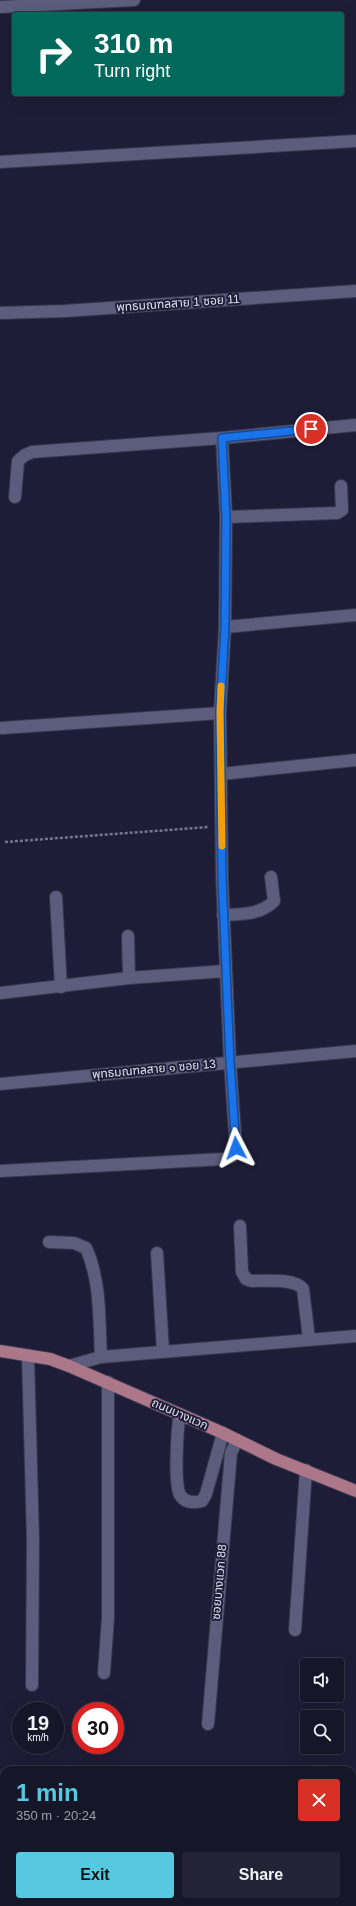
<!DOCTYPE html>
<meta charset="utf-8">
<style>
:root{--surface:#161629;--page:#232335;--text:#f1f3f6;--muted:#9e9fa8;--line:#353546;--accent:#56c9e1}
body{margin:0;font-family:Arial,"Noto Sans Thai",sans-serif;background:var(--page);color:var(--text);height:100vh;display:flex;flex-direction:column;font-size:15px;white-space:nowrap}
*{box-sizing:border-box;margin:0}
p{font-size:13px;color:var(--muted)}
.icon{flex:none;width:22px;height:22px;fill:none;stroke:currentColor;stroke-width:2;stroke-linecap:round;stroke-linejoin:round}
.map{position:relative;flex:1;overflow:hidden}
.side{position:absolute;left:0px;top:1766px;width:356px;height:140px;display:flex;flex-direction:column;background:var(--surface);border-radius:12px 12px 0 0;box-shadow:0 4px 16px #0002,0 0 0 1px var(--line)}
.side>*{flex:none}
.guide{position:absolute;left:12px;top:12px;width:332px;height:84px;border-radius:4px;box-shadow:0 4px 16px #0002,0 0 0 1px var(--line);background:#00695c;color:#fff;overflow:hidden}
.fabs{position:absolute;left:300px;top:1658px;display:grid;gap:8px}
.fabs a{display:grid;place-items:center;width:44px;height:44px;border-radius:4px;background:var(--surface);box-shadow:0 4px 16px #0002,0 0 0 1px var(--line);font-size:20px}
.speed{position:absolute;left:12px;top:1702px;display:flex;gap:8px;font-size:20px;font-weight:700;text-align:center}
.speed>*{display:grid;place-content:center;width:52px;height:52px;border-radius:50%;background:var(--surface);box-shadow:0 4px 16px #0002,0 0 0 1px var(--line);line-height:1}
.speed small{font-size:10px;font-weight:400}
.speed .limit{border:6px solid #d22;background:#fff;color:#111}
.pin{position:absolute;display:grid;place-items:center;width:34px;height:34px;color:#fff;margin:-17px;border:2px solid #fff;border-radius:50%;box-shadow:0 1px 4px #0007}
.me{position:absolute;width:44px;margin:-22px;rotate:356deg;stroke-linejoin:round;filter:drop-shadow(0 0 3px #0008)}
.turn{display:flex;align-items:center;gap:14px;height:84px;padding:0 16px;font-size:18px}
.turn .icon{width:52px;height:52px;stroke-width:2.5}
.turn b{display:block;font-size:28px;line-height:34px}
.round{display:grid;place-items:center;flex:none;width:42px;height:42px;border-radius:4px;background:var(--page)}
.head{display:flex;align-items:center;justify-content:space-between;height:68px;padding:0 16px}
h1{font-size:24px;font-weight:600;line-height:30px;color:var(--accent)}
.primary-button{display:flex;gap:8px;margin-top:auto;padding:8px 16px}
.primary-button a{flex:1;height:46px;border-radius:4px;background:var(--accent);color:#111;font-size:16px;font-weight:600;line-height:46px;text-align:center}
.primary-button a+a{background:var(--page);color:var(--text)}
.map>svg:first-child{display:block}
.lines{fill:none;stroke-linecap:round;stroke-linejoin:round}
.canal{stroke:#1e6c8e;stroke-width:16}
.minor-casing{stroke:#38374d;stroke-width:14}
.major-casing{stroke:#38374d;stroke-width:14}
.path{stroke:#76768d;stroke-width:2.5;stroke-dasharray:3 2;stroke-linecap:butt}
.minor{stroke:#5c5d7c;stroke-width:12}
.major{stroke:#ad778a;stroke-width:12}
.route-casing{stroke:#114b97;stroke-width:10}
.route{stroke:#1a73e8;stroke-width:7}
.slow{stroke:#f59e0b;stroke-width:7}
.labels{text-anchor:middle;dominant-baseline:central;stroke-width:4;stroke-linejoin:round;paint-order:stroke}
.street-label{font-size:12px;fill:#e0e1f3;stroke:#1e1d37}
</style>
<div class="map">
<svg width="356" height="1906" viewBox="0 0 356 1906">
<rect width="100%" height="100%" fill="#1e1d37"/>
<g class="lines">
<g class="canal">
<path d="M0,1823L4,1824"/>
<path d="M243,1902L251,1906"/>
</g>
<defs>
<g id="minor">
<path d="M0,7L134,0"/>
<path d="M0,162L356,141"/>
<path d="M0,313L65,311L356,291"/>
<path d="M15,497L18,461L25,455L32,452L222,438L356,425"/>
<path d="M226,517L337,513L342,510L341,486"/>
<path d="M225,627L356,615"/>
<path d="M2,728L220,713"/>
<path d="M221,774L356,760"/>
<path d="M56,897L61,987"/>
<path d="M223,915C241,914 261,915 274,901L271,877"/>
<path d="M128,936L129,978"/>
<path d="M0,993L129,978L225,971"/>
<path d="M0,1084L356,1051"/>
<path d="M0,1171L224,1159L233,1156L236,1148L230,1061L222,877L220,713L225,627L226,517L222,438"/>
<path d="M240,1226L242,1272L246,1279L252,1281C265,1281 295,1278 303,1289L309,1339"/>
<path d="M49,1242L74,1243L86,1248C101,1281 99,1321 101,1357"/>
<path d="M157,1253L163,1351"/>
<path d="M28,1356L33,1540L32,1685"/>
<path d="M69,1366L101,1357L356,1336"/>
<path d="M180,1414C177,1429 174,1483 180,1495C185,1503 194,1503 202,1501L206,1494L223,1433"/>
<path d="M295,1630L306,1470"/>
<path d="M104,1673L108,1617V1382"/>
<path d="M208,1724L231,1453L237,1440"/>
</g>
<path id="major" d="M0,1351L50,1359L69,1366L223,1433L276,1459L356,1491"/>
</defs>
<use href="#minor" class="minor-casing"/>
<use href="#major" class="major-casing"/>
<path class="path" d="M5,842L209,827"/>
<use href="#minor" class="minor"/>
<use href="#major" class="major"/>
</g>
<g class="lines">
<defs>
<path id="route" d="M236,1148L230,1061L222,877L220,712L225,627L226,517L222,438L311,429"/>
</defs>
<use href="#route" class="route-casing"/>
<use href="#route" class="route"/>
<path class="slow" d="M221,686L220,712L222,846"/>
</g>
<g class="labels">
<g class="street-label">
<text transform="translate(178 303) rotate(-4)">พุทธมณฑลสาย 1 ซอย 11</text>
<text transform="translate(154 1069) rotate(-5)">พุทธมณฑลสาย ๑ ซอย 13</text>
<text transform="translate(180 1414) rotate(24)">ถนนบางแวก</text>
<text transform="translate(219 1582) rotate(-85)">ซอยบางแวก 88</text>
</g>
</g>
</svg>
<div class="fabs">
<a><svg class="icon" aria-label="sound" viewBox="0 0 24 24"><path d="M4 9h4l5-4v14l-5-4H4zM17 9q2 3 0 6"/></svg></a>
<a><svg class="icon" aria-label="search" viewBox="0 0 24 24"><circle cx="10" cy="10" r="6"/><path d="M15 15l6 6"/></svg></a>
</div>
<div class="speed"><div>19<small>km/h</small></div><div class="limit">30</div></div>
<div class="pin" style="left:311px;top:429px;background:#d93025"><svg class="icon" aria-label="arrive" viewBox="0 0 24 24"><path d="M6 21V4h12l-3 4 3 4H6"/></svg></div>
<svg class="me" style="left:236px;top:1148px" viewBox="-20 -20 40 40"><path d="M0-17L14 15 0 8-14 15z" fill="#1a73e8" stroke="#fff" stroke-width="4"/></svg>
<div class="guide">
<div class="turn"><svg class="icon" aria-label="right" viewBox="0 0 24 24"><path d="M7 20v-9h11M14 6l5 5-5 5"/></svg><div><b>310 m</b>Turn right</div></div>
</div>
<section class="side">
<div class="head"><div><h1>1 min</h1><p>350 m · 20:24</p></div><a class="round" style="background:#d93025;color:#fff"><svg class="icon" aria-label="close" viewBox="0 0 24 24"><path d="M6 6l12 12M18 6L6 18"/></svg></a></div>
<div class="primary-button"><a>Exit</a><a>Share</a></div>
</section>
</div>
